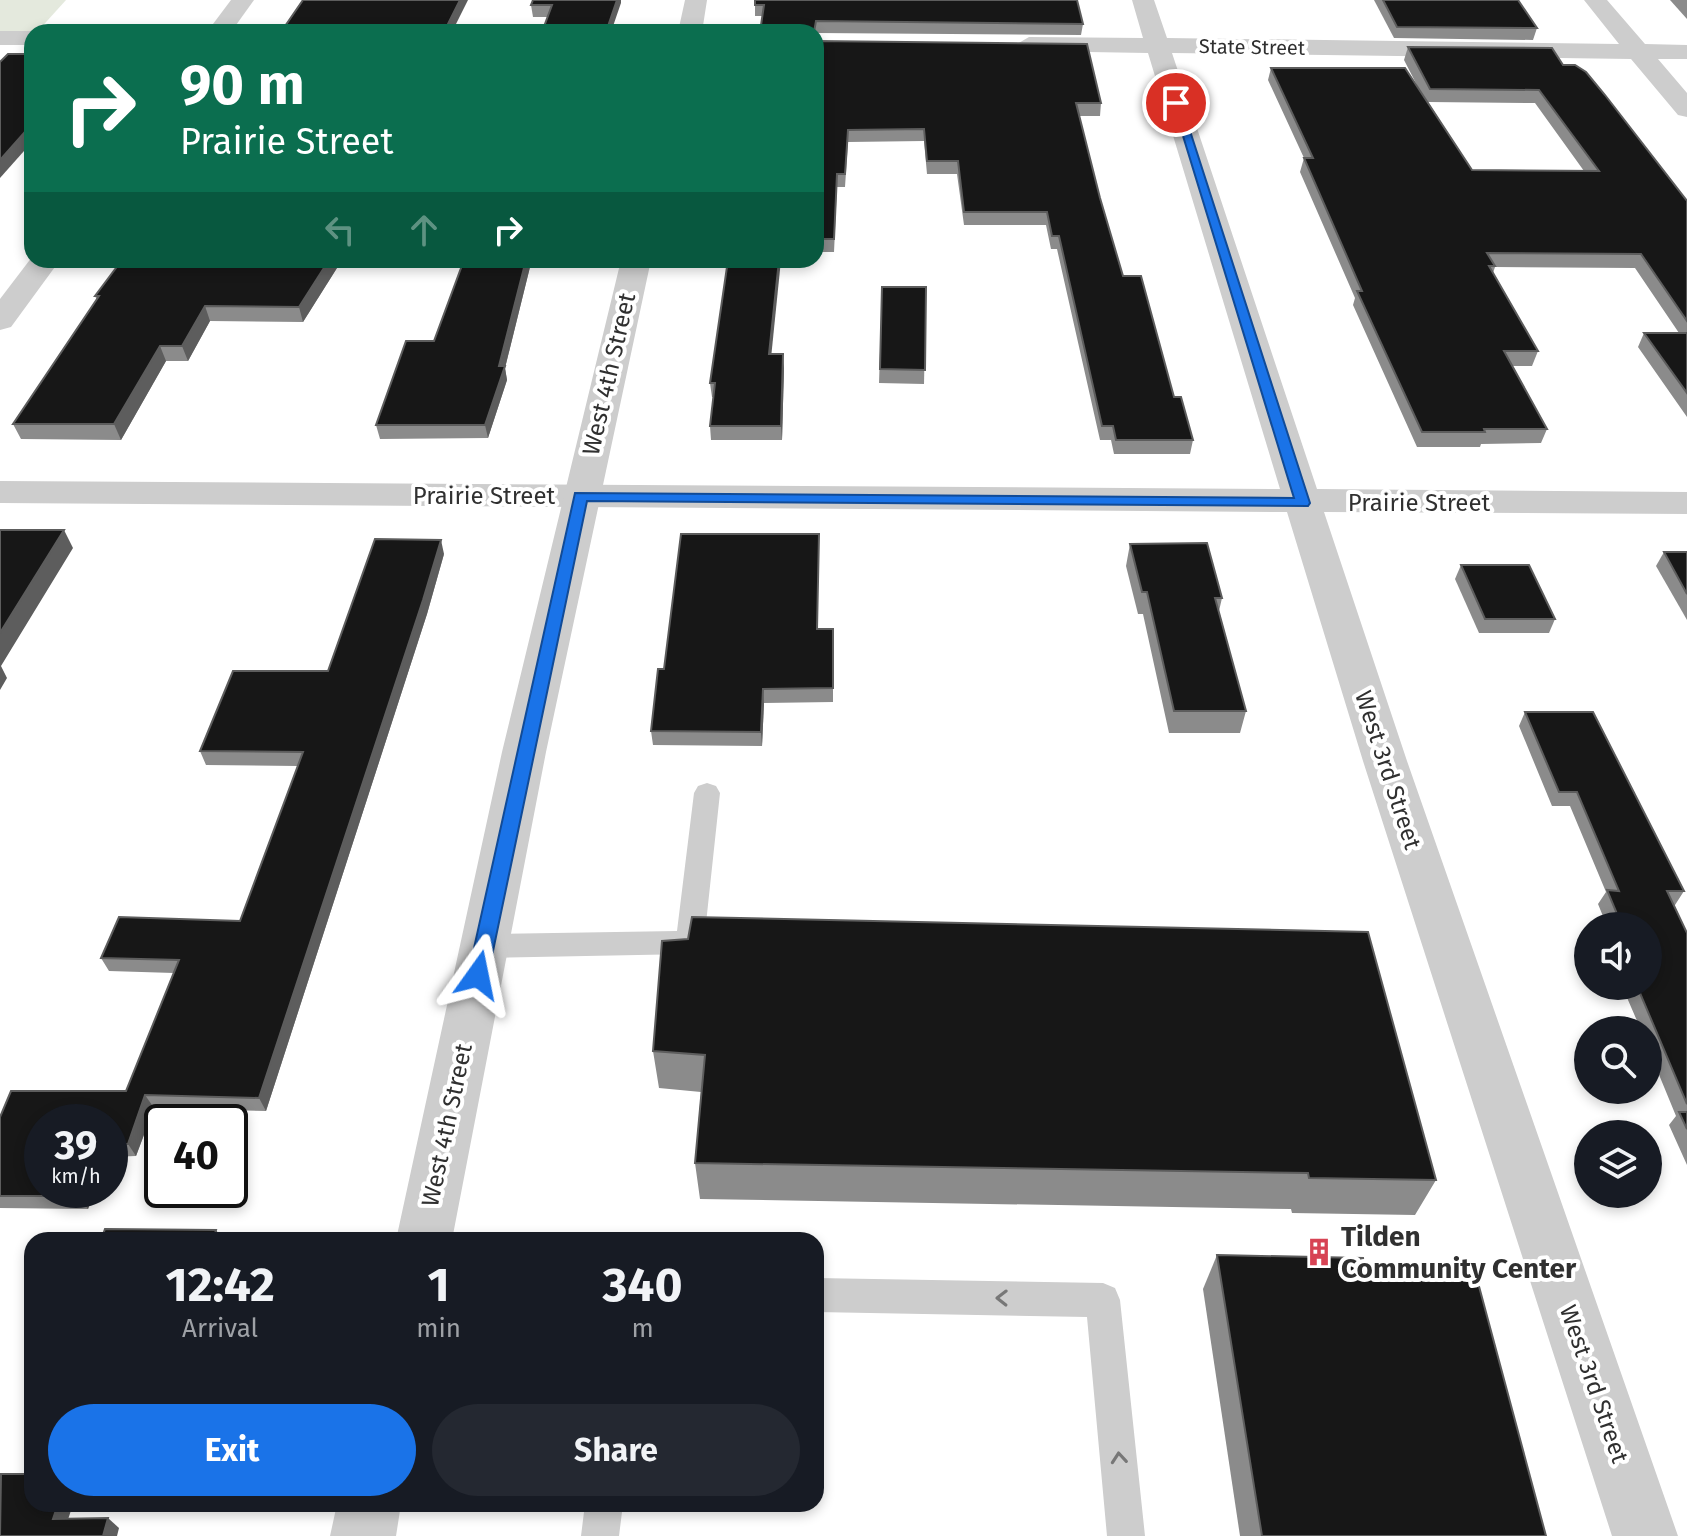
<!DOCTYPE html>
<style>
:root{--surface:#171b24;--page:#242831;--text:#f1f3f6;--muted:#9ea1a6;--accent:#1a73e8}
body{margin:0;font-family:"Fira Sans",sans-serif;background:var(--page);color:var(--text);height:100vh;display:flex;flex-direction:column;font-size:30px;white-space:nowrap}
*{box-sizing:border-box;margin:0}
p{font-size:26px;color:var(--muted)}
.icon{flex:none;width:44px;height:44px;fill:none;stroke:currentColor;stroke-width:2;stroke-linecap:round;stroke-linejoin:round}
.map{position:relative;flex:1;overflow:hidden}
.drawer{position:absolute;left:24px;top:1232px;width:800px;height:280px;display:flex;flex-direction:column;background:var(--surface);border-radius:24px;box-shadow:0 4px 12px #0003}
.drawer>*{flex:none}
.hud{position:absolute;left:24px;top:24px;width:800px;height:244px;border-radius:24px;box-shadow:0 4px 12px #0003;background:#0b6e4f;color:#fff;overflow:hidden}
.fabs{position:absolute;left:1574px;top:912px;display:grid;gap:16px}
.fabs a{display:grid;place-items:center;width:88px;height:88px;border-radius:50%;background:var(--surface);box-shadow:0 4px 12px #0003;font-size:40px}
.speed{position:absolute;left:24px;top:1104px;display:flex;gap:16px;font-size:40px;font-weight:700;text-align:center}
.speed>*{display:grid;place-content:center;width:104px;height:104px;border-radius:50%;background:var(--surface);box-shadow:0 4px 12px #0003;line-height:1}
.speed small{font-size:20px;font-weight:400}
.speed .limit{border:4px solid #111;border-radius:12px;background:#fff;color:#111}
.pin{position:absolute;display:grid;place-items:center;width:68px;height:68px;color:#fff;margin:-34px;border:4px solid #fff;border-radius:50%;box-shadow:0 2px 8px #0007}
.me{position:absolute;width:88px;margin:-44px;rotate:12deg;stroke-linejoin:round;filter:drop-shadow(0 0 6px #0008)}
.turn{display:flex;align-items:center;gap:28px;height:168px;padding:0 24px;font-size:36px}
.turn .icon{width:104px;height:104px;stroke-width:2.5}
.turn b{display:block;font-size:56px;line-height:68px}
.lanes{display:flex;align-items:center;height:76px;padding:0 24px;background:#0003;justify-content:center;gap:40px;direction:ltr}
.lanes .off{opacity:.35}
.eta{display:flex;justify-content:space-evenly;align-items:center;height:136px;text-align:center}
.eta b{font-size:48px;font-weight:700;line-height:56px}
.cta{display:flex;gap:16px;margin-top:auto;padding:16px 24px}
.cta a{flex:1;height:92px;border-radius:48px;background:var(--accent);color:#fff;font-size:32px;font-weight:700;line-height:92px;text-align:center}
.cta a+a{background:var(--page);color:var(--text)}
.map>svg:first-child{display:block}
.green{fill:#e4e9dd}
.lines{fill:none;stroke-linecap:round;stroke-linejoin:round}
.service{fill:#cdcdcd;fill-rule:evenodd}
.minor{fill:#cdcdcd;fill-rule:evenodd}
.tertiary{fill:#cdcdcd;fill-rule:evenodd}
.wall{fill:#8b8b8b;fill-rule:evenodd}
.shaded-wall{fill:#5d5d5d}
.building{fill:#171717;stroke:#5d5d5d;stroke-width:2}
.oneway{stroke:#777}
.route{fill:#1a73e8;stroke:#114b97;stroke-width:2}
.labels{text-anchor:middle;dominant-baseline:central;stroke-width:8;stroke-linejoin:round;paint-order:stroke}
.far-street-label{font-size:20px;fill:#303030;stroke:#fff}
.street-label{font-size:24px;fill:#303030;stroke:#fff}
.near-poi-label{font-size:28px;font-weight:bold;fill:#303030;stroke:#fff;text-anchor:start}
</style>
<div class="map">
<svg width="1687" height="1536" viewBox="0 0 1687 1536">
<rect width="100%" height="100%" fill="#fff"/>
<path class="green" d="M0,0H66L37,32L0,39Z"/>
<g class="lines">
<g class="service">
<path d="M707,783L716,786L720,793L704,942L700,950L690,954L484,958L474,954L470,946L474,938L484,934L677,931L694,793L698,786Z"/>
<path d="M816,1278L1103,1283L1115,1288L1120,1300L1145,1536H1107L1087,1317L816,1312Z"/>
<path d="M585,1504H623L619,1536H581Z"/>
</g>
<g class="minor">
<path d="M231,0H254L231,32H207Z"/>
<path d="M1132,0H1154L1167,38L1619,44L1584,0H1607L1645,44L1687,45V59H1658L1687,93V117L1678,115L1631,59L1172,53L1317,489L1687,492V514L1324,512L1407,761L1678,1536H1612L1363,761L1287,512L0,503V481L1280,489L1148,53L1029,51L1017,44L1029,37L1143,38Z"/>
<path d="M0,31H32L37,32H32V45H0Z"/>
<path d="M32,257V260H60L11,327L0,330V299Z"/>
</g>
<g class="tertiary">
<path d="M685,0H707L702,32H678Z"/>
<path d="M621,260H651L546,752L452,1240H396L502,752Z"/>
<path d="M337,1504H401L396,1536H330Z"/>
</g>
</g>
<g class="wall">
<path d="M533,0H621V3L548,17H533L531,5Z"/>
<path d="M1374,0H1518L1537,28L1533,40L1394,38Z"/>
<path d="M1670,0H1687V19Z"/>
<path d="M755,5L1083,24L1081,35L816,33V32L762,16H755Z"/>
<path d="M816,41L1101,103L1100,116H1079L1100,198L1123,276L1193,440L1190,454H1114L1111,440H1100L1057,249H1051L1046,225H964L957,174H927L924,141L848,142L845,187H837L834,252H816Z"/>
<path d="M1408,47L1563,65L1687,201V417L1638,347L1644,333H1679L1635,268L1495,267L1493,273L1538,351L1532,366H1512L1547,429L1541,443L1481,444L1480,447H1417L1353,305L1355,298L1300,172L1304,158L1268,80L1271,68L1421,93L1404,60ZM1428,102L1535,103L1584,171L1472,170Z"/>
<path d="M342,260L303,322L210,321L188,361H166L121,440L21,439L13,424L97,300L95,296Z"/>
<path d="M464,260H538L536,267H530L505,368L507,380L488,438L380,439L376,425L434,341Z"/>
<path d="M882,287H926L924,384L879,383Z"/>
<path d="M771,354L784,368L782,440H711L710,426L713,397H712L710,383Z"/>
<path d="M1130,544L1222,598L1219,611L1246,711L1240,733H1169L1143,614H1138L1126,566Z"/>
<path d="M1664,552H1687V620L1656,566Z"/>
<path d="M444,554L427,614L266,1111L154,1108L136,1156L110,1157V1122L42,1190H95L88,1209L0,1208V1117L126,1091L174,973L109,971L101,958L240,921L298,766L206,765L200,751L328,671Z"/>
<path d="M1461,565L1555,619L1549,633H1479L1455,579Z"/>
<path d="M817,629H833V702L764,703L762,746L653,745L651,731L664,669Z"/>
<path d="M1525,712L1684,891L1675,905H1673L1687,933V1165L1669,1125L1676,1116L1648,1048V1030H1641L1625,993L1629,986H1648V926H1607L1598,904L1606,892L1570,806H1552L1519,726Z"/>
<path d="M662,941L1436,1180L1415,1215L1292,1213L1291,1209L700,1199L695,1163L701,1092L659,1088L653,1051Z"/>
<path d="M1217,1255L1364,1266L1546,1536H1240L1203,1289Z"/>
</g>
<g class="shaded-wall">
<path d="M460,0H468L452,32H444Z"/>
<path d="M617,0H621V3L611,32H606Z"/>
<path d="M32,124V142L0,178V160Z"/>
<path d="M329,260H342L303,322L299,307Z"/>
<path d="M526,260H528L530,267L505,368L507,380L488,438L485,425Z"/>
<path d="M779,260H781L770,368L769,354Z"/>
<path d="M205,306L210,321L188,361L182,346Z"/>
<path d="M160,346L166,361L121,440L114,424Z"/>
<path d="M783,354L784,368L782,440L781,426Z"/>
<path d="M64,530L73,548L1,666L7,678L0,690V633Z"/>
<path d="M441,540L444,554L427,614L266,1111L259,1098Z"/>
<path d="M763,689L764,703L762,746L761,732Z"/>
<path d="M145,1095L154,1108L136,1156L128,1144Z"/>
<path d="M81,1190H95L88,1209L78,1196Z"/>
<path d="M216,1230L223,1240H213Z"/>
<path d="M58,1504H73L65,1529L53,1519Z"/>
<path d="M108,1518L119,1528L117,1536H103Z"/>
</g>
<g class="building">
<path d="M303,0H460L444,32H281Z"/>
<path d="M533,0H617L606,32H542L552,5H531Z"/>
<path d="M755,0H1077L1083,24L816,21L814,32H760L764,5H755Z"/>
<path d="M1383,0H1518L1537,28L1397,27Z"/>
<path d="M816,41L1087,44L1101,103H1076L1100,198L1123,276H1141L1174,397H1181L1193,440H1116L1113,426H1102L1059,236H1052L1047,212H964L958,161H927L924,129L848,130L845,174H837L834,239H816Z"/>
<path d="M1408,47L1552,48L1563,65H1575L1586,72L1605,95L1687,201V321L1641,254L1487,253L1495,266H1489L1538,351H1504L1547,429H1484L1485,432H1422L1357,291H1362L1304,158H1313L1271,68H1405L1472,170L1599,171L1539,90L1430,89Z"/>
<path d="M8,54H32V124L0,160V62Z"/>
<path d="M122,260H329L299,307L205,306L182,346H160L114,424H13L99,296H95Z"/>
<path d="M464,260H526L499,366H505L485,425H376L406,341H434Z"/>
<path d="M728,260H779L769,354H783L781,426H710L715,383H710Z"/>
<path d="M882,287H926L925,370L880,369Z"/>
<path d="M1644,333H1687V393Z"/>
<path d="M0,530H64L0,633Z"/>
<path d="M681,534H819L817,629H833V688L763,689L761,732L651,731L658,669H664Z"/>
<path d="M375,539L441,540L423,600L259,1098L145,1095L128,1144H110V1122H42V1190H81L78,1196H0V1117L11,1091H126L179,960L101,958L119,917L240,921L303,752L200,751L233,671H328Z"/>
<path d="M1207,543L1222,598H1215L1246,711H1174L1147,592H1142L1130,544Z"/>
<path d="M1664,552H1687V594Z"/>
<path d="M1461,565H1529L1555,619H1485Z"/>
<path d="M1525,712H1593L1684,891H1667L1687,933V1104L1637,986H1648V926H1622L1607,890L1619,891L1577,792H1559Z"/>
<path d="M692,917L1368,932L1436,1180L1309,1178L1308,1173L695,1163L705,1055L653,1051L662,941L688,939Z"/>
<path d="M1679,1112H1687V1129Z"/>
<path d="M105,1229L216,1230L213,1240H101Z"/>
<path d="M1217,1255L1363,1258L1364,1266L1473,1264L1546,1536H1262Z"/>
<path d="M1,1474H32V1504H58L53,1519L108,1518L103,1536H0Z"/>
</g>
<defs><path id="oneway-chevron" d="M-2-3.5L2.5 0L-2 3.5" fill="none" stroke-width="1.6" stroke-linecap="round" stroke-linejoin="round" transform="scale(2)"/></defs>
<g class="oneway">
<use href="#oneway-chevron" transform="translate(1002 1298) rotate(-179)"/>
<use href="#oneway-chevron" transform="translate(1119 1458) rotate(-95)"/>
</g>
<path class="route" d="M1172,100L1181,103L1310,503L1308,506L587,501L488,975L485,981H471L468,975L575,493L1294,498Z"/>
<defs>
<symbol id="building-bare" viewBox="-9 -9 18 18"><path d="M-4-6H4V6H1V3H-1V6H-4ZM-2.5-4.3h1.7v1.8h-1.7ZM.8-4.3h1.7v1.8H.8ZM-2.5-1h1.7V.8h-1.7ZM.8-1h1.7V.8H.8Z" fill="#d74354" stroke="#fff" stroke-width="2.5" paint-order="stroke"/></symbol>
</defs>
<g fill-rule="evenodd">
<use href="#building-bare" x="1299" y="1232" width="40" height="40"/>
</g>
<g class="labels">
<g class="far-street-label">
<text transform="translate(1252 47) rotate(1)">State Street</text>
</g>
<g class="street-label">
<text transform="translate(609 374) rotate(-77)">West 4th Street</text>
<text x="484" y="496">Prairie Street</text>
<text x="1419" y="503">Prairie Street</text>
<text transform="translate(1388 770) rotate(72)">West 3rd Street</text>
<text transform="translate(447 1125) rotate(-78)">West 4th Street</text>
<text transform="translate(1594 1384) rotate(71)">West 3rd Street</text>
</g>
<g class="near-poi-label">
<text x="1341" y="1236">Tilden<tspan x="1341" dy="32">Community Center</tspan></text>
</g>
</g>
</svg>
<div class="fabs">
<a><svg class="icon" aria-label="sound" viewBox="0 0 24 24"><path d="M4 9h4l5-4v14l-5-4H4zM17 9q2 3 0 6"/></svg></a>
<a><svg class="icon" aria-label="search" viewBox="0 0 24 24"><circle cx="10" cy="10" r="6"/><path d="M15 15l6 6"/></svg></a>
<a><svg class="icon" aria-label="layers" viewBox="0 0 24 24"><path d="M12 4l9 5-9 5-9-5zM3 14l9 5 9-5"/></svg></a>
</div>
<div class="speed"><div>39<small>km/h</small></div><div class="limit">40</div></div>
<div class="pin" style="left:1176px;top:103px;background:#d93025"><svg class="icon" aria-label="arrive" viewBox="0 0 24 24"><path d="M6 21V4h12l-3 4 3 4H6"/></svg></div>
<svg class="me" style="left:478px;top:975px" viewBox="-20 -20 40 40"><path d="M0-17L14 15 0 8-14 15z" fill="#1a73e8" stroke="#fff" stroke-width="4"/></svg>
<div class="hud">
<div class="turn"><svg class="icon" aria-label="right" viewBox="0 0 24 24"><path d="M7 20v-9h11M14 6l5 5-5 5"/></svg><div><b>90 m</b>Prairie Street</div></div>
<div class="lanes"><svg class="icon off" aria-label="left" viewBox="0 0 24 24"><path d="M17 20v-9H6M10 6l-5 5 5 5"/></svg><svg class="icon off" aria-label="ahead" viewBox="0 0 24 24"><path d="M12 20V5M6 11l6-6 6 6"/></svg><svg class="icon" aria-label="right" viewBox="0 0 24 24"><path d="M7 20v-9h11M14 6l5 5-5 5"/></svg></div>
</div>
<section class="drawer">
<div class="eta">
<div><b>12:42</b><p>Arrival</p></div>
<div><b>1</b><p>min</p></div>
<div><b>340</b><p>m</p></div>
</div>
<div class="cta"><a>Exit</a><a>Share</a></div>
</section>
</div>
